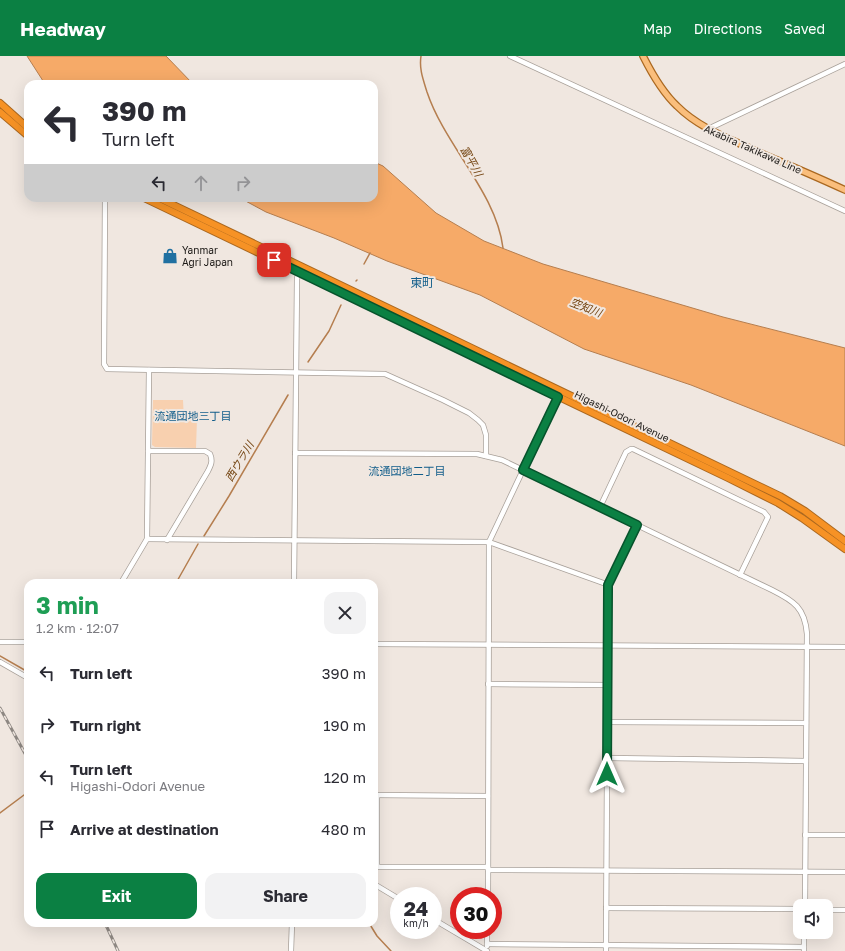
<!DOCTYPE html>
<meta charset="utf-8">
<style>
:root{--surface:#fff;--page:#f2f2f3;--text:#2b2b33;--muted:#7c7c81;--accent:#0b8043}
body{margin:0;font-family:"Golos Text","Noto Sans JP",sans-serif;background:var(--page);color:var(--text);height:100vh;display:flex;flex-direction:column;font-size:15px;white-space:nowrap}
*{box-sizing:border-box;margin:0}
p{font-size:13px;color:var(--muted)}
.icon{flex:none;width:22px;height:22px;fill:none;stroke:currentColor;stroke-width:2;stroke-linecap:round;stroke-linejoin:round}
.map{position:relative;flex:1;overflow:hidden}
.side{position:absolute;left:24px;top:523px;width:354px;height:348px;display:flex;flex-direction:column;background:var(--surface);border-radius:12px;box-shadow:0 4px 16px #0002}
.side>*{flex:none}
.banner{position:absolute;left:24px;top:24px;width:354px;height:122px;border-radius:12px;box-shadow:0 4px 16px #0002;background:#fff;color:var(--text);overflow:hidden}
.controls{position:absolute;left:793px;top:843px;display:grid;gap:8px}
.controls a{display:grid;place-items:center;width:40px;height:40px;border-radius:8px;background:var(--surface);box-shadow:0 4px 16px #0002;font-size:20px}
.speed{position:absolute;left:390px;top:831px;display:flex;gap:8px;font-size:20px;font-weight:700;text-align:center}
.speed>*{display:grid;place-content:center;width:52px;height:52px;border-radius:50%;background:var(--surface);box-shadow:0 4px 16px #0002;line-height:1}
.speed small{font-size:10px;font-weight:400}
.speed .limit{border:6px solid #d22;background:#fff;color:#111}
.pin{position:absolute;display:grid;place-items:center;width:34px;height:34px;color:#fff;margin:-17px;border-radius:8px;box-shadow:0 2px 6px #0006}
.me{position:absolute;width:44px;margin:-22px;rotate:0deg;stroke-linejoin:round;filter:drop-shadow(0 0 3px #0008)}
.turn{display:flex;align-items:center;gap:14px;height:84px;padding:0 12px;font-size:18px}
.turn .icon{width:52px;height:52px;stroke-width:2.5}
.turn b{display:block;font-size:28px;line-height:34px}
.lanes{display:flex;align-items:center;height:38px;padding:0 12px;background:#0003;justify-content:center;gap:20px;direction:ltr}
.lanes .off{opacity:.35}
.round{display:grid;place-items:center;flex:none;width:42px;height:42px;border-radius:12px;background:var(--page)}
.headline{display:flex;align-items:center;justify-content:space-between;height:68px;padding:0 12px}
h1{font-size:24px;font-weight:700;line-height:30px;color:#1e9e55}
.action{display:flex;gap:8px;margin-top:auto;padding:8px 12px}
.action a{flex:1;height:46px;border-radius:12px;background:var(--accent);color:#fff;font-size:16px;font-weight:700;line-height:46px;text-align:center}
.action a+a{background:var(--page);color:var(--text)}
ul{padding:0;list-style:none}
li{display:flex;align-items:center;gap:12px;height:52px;padding:0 12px}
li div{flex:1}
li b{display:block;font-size:15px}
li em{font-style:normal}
header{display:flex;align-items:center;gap:24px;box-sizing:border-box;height:56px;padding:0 20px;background:var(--accent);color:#fff}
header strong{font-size:19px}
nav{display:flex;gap:22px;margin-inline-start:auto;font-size:14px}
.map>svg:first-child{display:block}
.green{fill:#f8d0af}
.water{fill:#f6aa68;stroke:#b57e4f}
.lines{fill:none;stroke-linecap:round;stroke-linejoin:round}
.stream{stroke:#b57e4f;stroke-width:1.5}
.minor-casing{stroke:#a8a099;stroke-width:6}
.major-casing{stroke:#aa6820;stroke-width:8}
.highway-casing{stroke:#aa6820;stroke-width:8}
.minor{stroke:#fff;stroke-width:4.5}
.major{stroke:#fabe7c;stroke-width:5.5}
.highway{stroke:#f69225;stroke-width:6}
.rail-casing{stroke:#8e8883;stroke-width:3}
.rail{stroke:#f0e7e0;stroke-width:1.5;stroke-dasharray:4.5;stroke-linecap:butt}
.route-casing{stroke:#07532c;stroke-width:10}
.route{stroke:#0b8043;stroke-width:7}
.labels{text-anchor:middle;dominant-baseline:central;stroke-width:4;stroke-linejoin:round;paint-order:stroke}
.street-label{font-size:10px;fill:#1c1916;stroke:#f0e7e0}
.poi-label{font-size:10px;fill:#1c1916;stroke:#f0e7e0;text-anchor:start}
.water-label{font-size:11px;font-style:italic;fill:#72420e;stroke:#f0e7e0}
.neighbourhood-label{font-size:11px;fill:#115d8a;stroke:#f0e7e0}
.quarter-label{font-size:12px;fill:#115d8a;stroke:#f0e7e0}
</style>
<header>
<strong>Headway</strong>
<nav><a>Map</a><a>Directions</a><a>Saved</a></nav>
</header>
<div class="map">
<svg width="845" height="895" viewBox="0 0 845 895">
<rect width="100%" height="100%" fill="#f0e7e0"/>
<path class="green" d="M153,344H183L184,364L197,363L196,392L155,391L152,389Z"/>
<g class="water">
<path d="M27,0H166L193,28H45Z"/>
<path d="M374,106L383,110L436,157L484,185L543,208L723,261L845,292V390L691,329L584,293L480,239L387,205L334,182L266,156L240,142H374Z"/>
</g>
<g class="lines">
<g class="stream">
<path d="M421,0C419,13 423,23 427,36C445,90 496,136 503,192"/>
<path d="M364,208L370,197"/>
<path d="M356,225L357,224"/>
<path d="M308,306L329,275L341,249"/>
<path d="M204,480L229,440L288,339"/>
<path d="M176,527L198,488"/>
<path d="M0,600L28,616"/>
<path d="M0,757L28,736"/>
<path d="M369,867L377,880L391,895"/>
</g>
<defs>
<g id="minor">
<path d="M510,0L845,155"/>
<path d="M708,73L845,8"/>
<path d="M105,142L104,308L107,313L385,318L443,344L469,357L478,364L483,369L486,379V400"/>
<path d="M148,395H205L210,398C213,405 211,409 208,415L167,484"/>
<path d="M295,397L477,398L502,404L772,534C794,545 805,552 807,578L805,850"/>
<path d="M600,451L626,396L631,393H633L764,456L768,461L740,519"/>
<path d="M147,483L489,486L609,529"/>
<path d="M121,527L147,483L149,314"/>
<path d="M294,527L297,223L299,213"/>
<path d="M0,586H28"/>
<path d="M374,588L845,591"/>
<path d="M0,606L28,622"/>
<path d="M488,628L608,629"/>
<path d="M608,666L806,667"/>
<path d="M608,702L806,705"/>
<path d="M374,739L488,740"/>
<path d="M805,779H845"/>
<path d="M374,811H488"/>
<path d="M377,811V739"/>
<path d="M488,814L845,816"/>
<path d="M374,828L399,843"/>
<path d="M488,840L489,486L559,338"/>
<path d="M606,852L800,853"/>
<path d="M826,854H845"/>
<path d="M433,863L487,895"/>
<path d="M487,888L804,891"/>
<path d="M487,890V874"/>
<path d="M291,895L292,867"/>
<path d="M606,895L608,533L609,529L637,469"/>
<path d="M804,895V876"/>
</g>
<path id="major" d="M643,0C652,18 662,36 677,50C699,72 728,82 756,95C786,108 815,120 845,134"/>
<g id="highway">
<path d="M0,47L28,72"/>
<path d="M0,56L28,80"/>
<path d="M144,142L728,422L778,447L802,462L845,493"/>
<path d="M159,142L780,440L805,455L845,485"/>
</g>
</defs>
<use href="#minor" class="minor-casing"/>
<use href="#major" class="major-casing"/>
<use href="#highway" class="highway-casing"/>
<use href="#minor" class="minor"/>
<use href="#major" class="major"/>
<use href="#highway" class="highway"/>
<defs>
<g id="rail">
<path d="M0,652L28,703"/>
<path d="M105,867L118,895"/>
</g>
</defs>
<use href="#rail" class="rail-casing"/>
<use href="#rail" class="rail"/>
</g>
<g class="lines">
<defs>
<path id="route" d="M274,204L558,341L523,414L637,469L608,529V533L607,718"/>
</defs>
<use href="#route" class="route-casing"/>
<use href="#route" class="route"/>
</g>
<defs>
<symbol id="shop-bare" viewBox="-9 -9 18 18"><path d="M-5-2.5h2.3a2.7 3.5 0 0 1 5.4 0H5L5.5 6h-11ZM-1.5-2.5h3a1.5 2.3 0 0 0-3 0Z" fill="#2070a1" stroke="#f0e7e0" stroke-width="2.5" paint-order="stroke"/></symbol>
</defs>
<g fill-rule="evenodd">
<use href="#shop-bare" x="159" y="189" width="22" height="22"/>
</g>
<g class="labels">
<g class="street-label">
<text transform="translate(753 93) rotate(24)">Akabira Takikawa Line</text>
<text transform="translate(622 360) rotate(26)">Higashi-Odori Avenue</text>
</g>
<g class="poi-label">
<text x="182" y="194">Yanmar<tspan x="182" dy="12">Agri Japan</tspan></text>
</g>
<g class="water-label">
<text transform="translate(472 105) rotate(61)">富平川</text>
<text transform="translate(586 251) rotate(21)">空知川</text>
<text transform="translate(239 405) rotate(-59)">西ウラ川</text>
</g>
<g class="neighbourhood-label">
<text x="193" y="359">流通団地三丁目</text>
<text x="407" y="414">流通団地二丁目</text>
</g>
<g class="quarter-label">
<text x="422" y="226">東町</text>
</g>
</g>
</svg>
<div class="controls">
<a><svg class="icon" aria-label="sound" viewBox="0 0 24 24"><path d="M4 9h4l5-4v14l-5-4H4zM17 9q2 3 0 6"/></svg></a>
</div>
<div class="speed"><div>24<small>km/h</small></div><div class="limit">30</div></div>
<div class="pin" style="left:274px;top:204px;background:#d93025"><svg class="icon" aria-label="arrive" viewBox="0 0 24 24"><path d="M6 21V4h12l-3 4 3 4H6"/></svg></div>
<svg class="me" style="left:607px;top:718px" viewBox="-20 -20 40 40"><path d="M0-17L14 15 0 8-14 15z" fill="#0b8043" stroke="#fff" stroke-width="4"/></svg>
<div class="banner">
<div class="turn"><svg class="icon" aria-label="left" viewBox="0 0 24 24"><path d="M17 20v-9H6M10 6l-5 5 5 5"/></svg><div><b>390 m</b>Turn left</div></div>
<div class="lanes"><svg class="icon" aria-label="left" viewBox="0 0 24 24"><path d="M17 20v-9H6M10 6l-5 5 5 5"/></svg><svg class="icon off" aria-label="ahead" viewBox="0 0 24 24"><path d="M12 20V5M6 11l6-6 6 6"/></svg><svg class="icon off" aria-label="right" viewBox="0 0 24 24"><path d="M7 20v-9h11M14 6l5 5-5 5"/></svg></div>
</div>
<section class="side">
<div class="headline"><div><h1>3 min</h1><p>1.2 km · 12:07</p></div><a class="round"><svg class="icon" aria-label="close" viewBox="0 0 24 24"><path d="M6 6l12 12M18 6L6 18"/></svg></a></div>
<ul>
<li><svg class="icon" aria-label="left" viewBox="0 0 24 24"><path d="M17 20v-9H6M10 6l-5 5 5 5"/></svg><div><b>Turn left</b></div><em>390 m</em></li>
<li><svg class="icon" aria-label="right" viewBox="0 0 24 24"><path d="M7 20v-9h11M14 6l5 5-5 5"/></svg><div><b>Turn right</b></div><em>190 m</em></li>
<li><svg class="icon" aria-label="left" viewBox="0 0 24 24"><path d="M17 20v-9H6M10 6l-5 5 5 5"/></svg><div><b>Turn left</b><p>Higashi-Odori Avenue</p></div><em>120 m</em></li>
<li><svg class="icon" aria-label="arrive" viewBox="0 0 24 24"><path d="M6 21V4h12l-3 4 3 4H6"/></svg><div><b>Arrive at destination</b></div><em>480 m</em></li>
</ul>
<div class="action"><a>Exit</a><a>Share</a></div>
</section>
</div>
